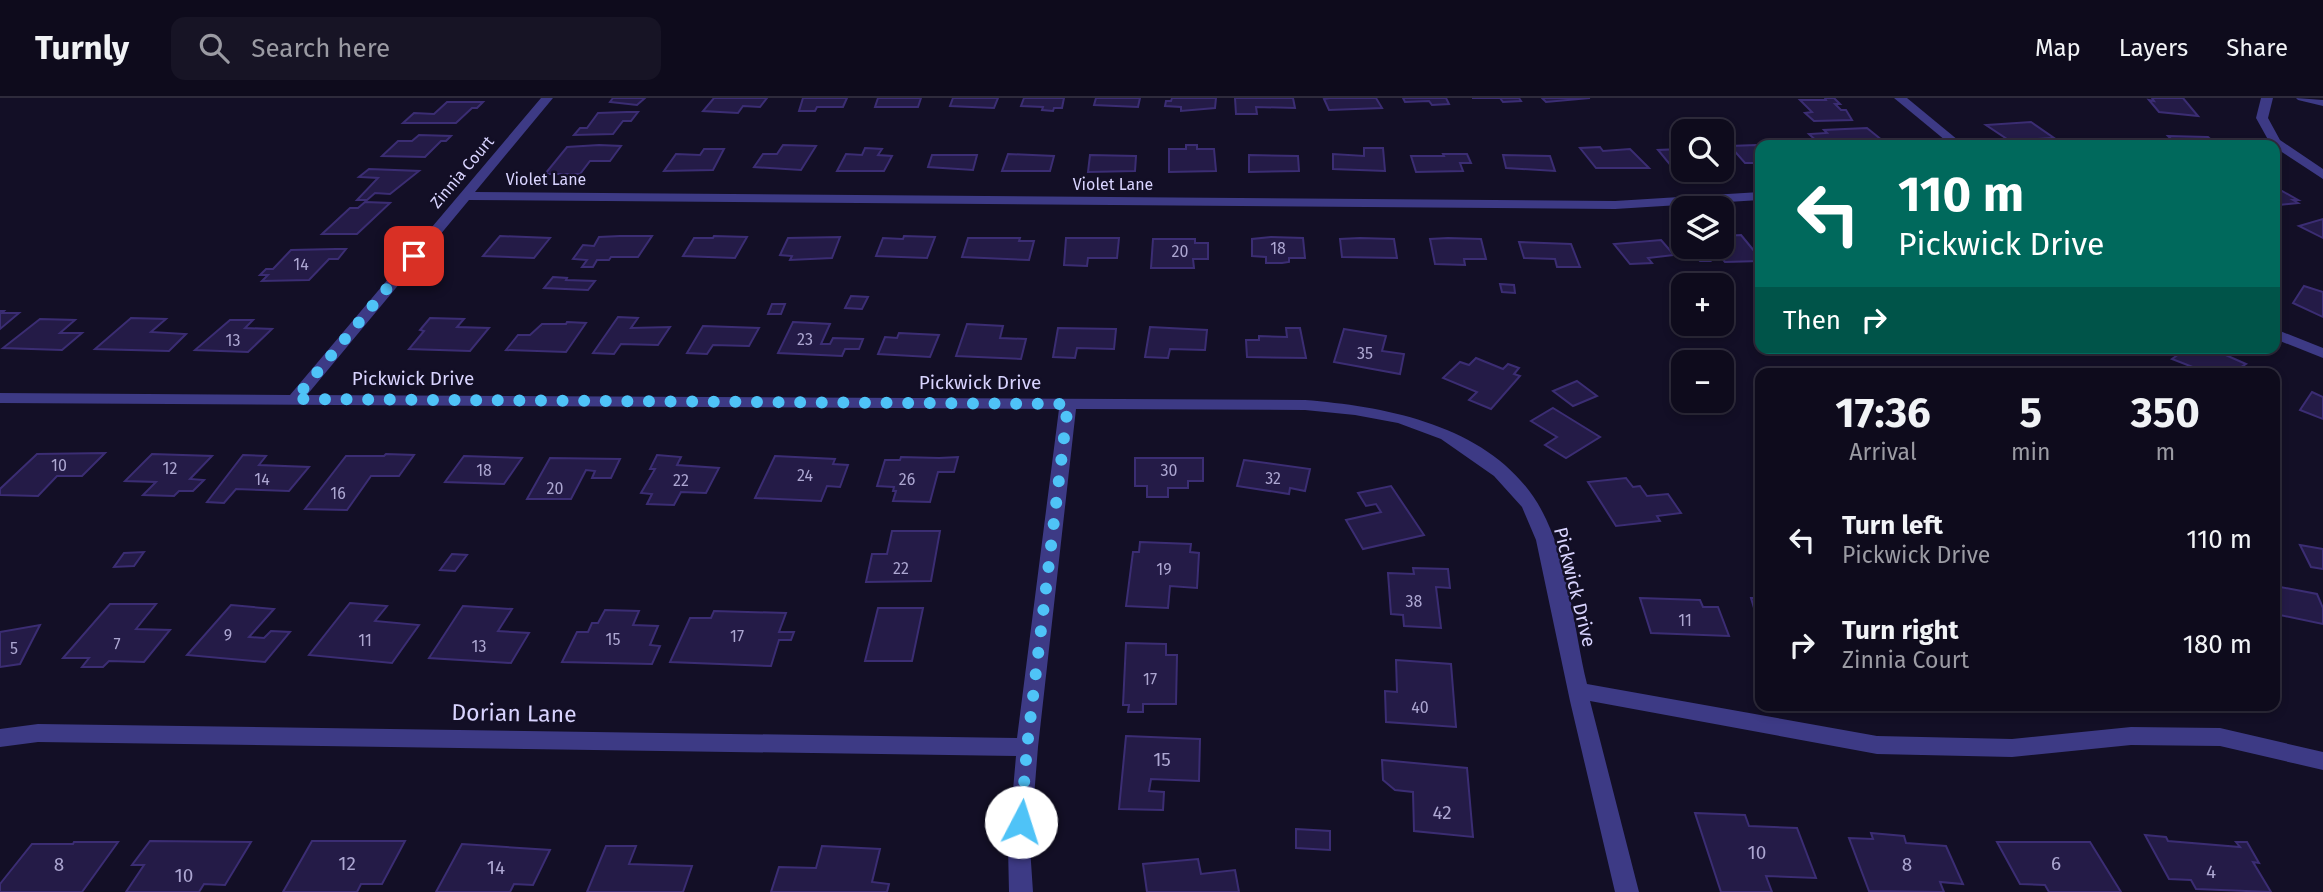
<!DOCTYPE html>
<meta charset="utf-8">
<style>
:root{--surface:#0e0b1c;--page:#171425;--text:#f1f3f6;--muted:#9b9ba3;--line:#2e2b3b}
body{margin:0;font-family:"Fira Sans",sans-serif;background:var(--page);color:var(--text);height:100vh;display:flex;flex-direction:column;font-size:26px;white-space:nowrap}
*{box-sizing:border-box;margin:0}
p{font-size:23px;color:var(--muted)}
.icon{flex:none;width:38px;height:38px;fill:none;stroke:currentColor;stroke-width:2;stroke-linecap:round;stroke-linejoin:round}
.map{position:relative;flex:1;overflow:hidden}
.sheet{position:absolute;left:1755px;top:270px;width:525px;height:343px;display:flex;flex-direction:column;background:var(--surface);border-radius:14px;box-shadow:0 4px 10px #0003,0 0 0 2px var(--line)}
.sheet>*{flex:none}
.top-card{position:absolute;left:1755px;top:42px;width:525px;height:214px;border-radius:14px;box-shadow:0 4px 10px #0003,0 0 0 2px var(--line);background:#00695c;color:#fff;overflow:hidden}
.fabs{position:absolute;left:1671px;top:21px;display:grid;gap:14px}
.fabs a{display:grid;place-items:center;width:63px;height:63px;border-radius:14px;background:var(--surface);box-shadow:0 4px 10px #0003,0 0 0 2px var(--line);font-size:35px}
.pin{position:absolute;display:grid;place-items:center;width:60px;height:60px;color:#fff;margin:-30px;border-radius:14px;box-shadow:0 4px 10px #0006}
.me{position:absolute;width:77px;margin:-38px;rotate:5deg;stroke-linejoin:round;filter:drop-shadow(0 0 5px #0008)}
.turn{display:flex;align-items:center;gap:24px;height:147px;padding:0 28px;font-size:32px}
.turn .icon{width:91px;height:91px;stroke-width:2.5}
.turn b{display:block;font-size:49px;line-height:60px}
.then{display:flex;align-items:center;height:66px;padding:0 28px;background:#0003;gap:14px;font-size:26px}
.eta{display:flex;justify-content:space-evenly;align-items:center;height:119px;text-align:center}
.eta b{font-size:42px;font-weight:700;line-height:49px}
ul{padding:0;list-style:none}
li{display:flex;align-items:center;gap:21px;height:105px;padding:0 28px}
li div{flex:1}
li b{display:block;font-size:26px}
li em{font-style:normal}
header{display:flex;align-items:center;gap:42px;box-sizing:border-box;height:98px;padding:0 35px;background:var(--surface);border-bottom:2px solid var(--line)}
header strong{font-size:33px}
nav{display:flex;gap:38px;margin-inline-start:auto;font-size:24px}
.search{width:490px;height:63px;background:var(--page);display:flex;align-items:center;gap:18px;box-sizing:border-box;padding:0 24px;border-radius:14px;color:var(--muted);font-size:26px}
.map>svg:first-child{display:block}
.building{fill:#241b47;stroke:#3b2d73;stroke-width:2}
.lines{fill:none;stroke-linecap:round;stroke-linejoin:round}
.minor{fill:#3d3a85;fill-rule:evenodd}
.route{stroke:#4fc3f7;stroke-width:12;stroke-dasharray:0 21.6}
.labels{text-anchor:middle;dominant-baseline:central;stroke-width:5;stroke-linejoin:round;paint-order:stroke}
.far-street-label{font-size:16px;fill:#d9d4ff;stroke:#130f26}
.number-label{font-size:16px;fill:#aca6d1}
.street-label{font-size:19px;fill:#d9d4ff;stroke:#130f26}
.near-number-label{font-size:19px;fill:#aca6d1}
.near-street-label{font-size:23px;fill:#d9d4ff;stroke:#130f26}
</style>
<header>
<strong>Turnly</strong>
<div class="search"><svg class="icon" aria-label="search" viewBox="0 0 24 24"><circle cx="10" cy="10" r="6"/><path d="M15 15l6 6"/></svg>Search here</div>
<nav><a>Map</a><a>Layers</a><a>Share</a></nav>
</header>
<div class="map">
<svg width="2323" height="794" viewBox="0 0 2323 794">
<rect width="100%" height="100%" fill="#130f26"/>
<g class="building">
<path d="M613,0H645L637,7L610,4Z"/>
<path d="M714,0H767L760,9L743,8L738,15L703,13Z"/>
<path d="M803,0H847L843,9H817L815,13H799Z"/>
<path d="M878,0H921L918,9H875Z"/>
<path d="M953,0H998L994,10L950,8Z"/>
<path d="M1024,0H1064L1062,10H1054L1053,13L1042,12L1043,9L1021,8Z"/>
<path d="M1096,0H1140L1138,9L1094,7Z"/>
<path d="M1172,0H1216L1215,10L1181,13V9L1165,8L1166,3H1171Z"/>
<path d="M1235,0H1293L1295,10L1256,9L1257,16H1236Z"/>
<path d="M1330,0H1376L1382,10L1329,12L1324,1Z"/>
<path d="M1403,0H1446L1449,6L1432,7L1429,3L1405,4Z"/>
<path d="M1472,0H1519L1521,3L1503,4L1500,0Z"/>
<path d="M1542,0H1590L1546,4Z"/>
<path d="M1825,0H1834L1840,6H1835L1841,12H1846L1852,22L1814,23L1805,15L1812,14L1800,2H1826Z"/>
<path d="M2152,0H2183L2198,18L2159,14L2149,2L2154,3Z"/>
<path d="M447,4H483L477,10H472L456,25H403L414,15L434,16Z"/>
<path d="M627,14H638L631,23H623L613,36L574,37L580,30H587L598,15Z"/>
<path d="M2031,24L2054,40L2036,41L2045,47H2016L1986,27Z"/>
<path d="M1867,30L1888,47H1821L1809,36L1827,35L1824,32Z"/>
<path d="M419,37L451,38L446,43H441L425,59L382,58L398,43H412Z"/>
<path d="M2168,38L2208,39L2217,47H2177Z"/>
<path d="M599,47L621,48L610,63H590L580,76H545L567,49Z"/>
<path d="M783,47L816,48L801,72L754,69L763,56H777Z"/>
<path d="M1186,47H1197V51H1214L1216,73L1169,74V51H1186Z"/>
<path d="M1678,47H1684V68L1672,69L1658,52L1681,51Z"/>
<path d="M1757,47L1760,48V65H1745L1730,48Z"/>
<path d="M1600,49L1603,53L1630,51L1649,70H1596L1580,50Z"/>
<path d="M865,50L882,51L878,57L892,58L884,73H837L846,56L862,57Z"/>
<path d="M1364,50H1383L1385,73L1333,71V56L1364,58Z"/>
<path d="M704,51H724L713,72L664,73L676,56L700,57Z"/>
<path d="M1008,56L1054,58L1050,73H1002Z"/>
<path d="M1443,56H1467L1471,65H1460L1463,73L1416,74L1411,58H1444Z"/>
<path d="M932,57H977L973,72L928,69Z"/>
<path d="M1090,57L1136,58L1135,73L1088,74Z"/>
<path d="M1249,57L1298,58L1299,73L1249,74Z"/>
<path d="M1503,57L1550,58L1555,73L1506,70Z"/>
<path d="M369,71L419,73L390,96L375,95L367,102H357L378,80L359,79Z"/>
<path d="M2275,89L2298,102H2293L2298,105L2279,107L2275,105Z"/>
<path d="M365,104L390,105L357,136H322L350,110H358Z"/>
<path d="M2323,121V140L2299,128Z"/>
<path d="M1741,137L1755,154L1760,155V163L1725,164L1720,158L1707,159L1710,163H1700L1696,158L1704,157L1697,149H1722V138Z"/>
<path d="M500,138L550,140L534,160L483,158Z"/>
<path d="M620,138H652L638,159H611L609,162H597L593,169H582L587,162L573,161L583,147L594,148L599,139Z"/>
<path d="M714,138L747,139L735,160L683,158L694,140H713Z"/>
<path d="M904,138L935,139L927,160L876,158L883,140L903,141Z"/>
<path d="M840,139L832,160L790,162L792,158L780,157L788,140Z"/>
<path d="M1271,139L1303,140L1305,160H1289V164L1282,165H1266V159L1252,158V141Z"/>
<path d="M968,140H1020L1019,143H1034L1029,162L962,159Z"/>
<path d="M1066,140H1119L1117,160H1088L1087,168L1064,167Z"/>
<path d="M1360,140L1394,141L1397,160L1342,159L1340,141Z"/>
<path d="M1448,140L1481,141L1486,161H1464L1465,167L1435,166L1430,141Z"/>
<path d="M1153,141H1195V145H1208V161H1193L1194,170H1151Z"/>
<path d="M1661,142L1674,157L1648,160L1652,165L1630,166L1614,146Z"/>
<path d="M1519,144L1571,146L1580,169H1557L1555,161L1524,160Z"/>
<path d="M336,151H346L338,161H329L309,182L262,183L268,177H260L266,171H273L291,152Z"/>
<path d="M553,179L567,180L566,182L595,183L588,192L544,190Z"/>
<path d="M1500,186L1514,187L1515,195L1502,194Z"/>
<path d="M2304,188L2323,194V219L2293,205Z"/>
<path d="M851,198L868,199L862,211L845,210Z"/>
<path d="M772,206H785L781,216H768Z"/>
<path d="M0,213H4L2,215H19L0,231Z"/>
<path d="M618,219L638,220L631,230L670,229L658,247L621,246L614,256L593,255Z"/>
<path d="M131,220L166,221L151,234L186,236L169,253L95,251Z"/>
<path d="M430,220L464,221L457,229L489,230L470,253L409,251L424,233L420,232Z"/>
<path d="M40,221L75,222L60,235H82L62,252L3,250Z"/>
<path d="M230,222H253L245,230L272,231L248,254L195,252Z"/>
<path d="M567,224L586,225L566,254L506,252L518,237H530L542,226H566Z"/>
<path d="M793,224L830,226L821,246H830L833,240L863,241L859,251H845L842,258L778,255Z"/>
<path d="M967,226L1003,228L1000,240L1026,241L1021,261L956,258Z"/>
<path d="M703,228L759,230L749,248L713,247L707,256L687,255Z"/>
<path d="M1150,229L1207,232L1205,252L1170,251L1168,260L1145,259Z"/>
<path d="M1058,230L1116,231L1114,251L1077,250L1075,260L1053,259Z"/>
<path d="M1286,230H1300L1306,260L1247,259L1246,242H1259V238L1287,239Z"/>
<path d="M1344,231L1386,238L1382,253L1404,256L1400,276L1334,264Z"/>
<path d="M899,235L939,237L930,259L878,256L885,239L897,240Z"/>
<path d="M2166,250H2210L2246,266L2243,268L2255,274L2208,275L2172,261L2179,256Z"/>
<path d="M1476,260L1503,271L1508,266L1519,270L1514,276L1520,278L1491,311L1469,302L1477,294L1443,280L1460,264L1469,267Z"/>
<path d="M1577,283L1597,298L1573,308L1553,293Z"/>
<path d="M2312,294L2323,299V321L2300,312Z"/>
<path d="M1553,310L1600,339L1566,360L1545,347L1557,339L1531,323Z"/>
<path d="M105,355L82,378H57L38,398L0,397V391L37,356Z"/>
<path d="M152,356L212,358L190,381L204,382L193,393H179L174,398L143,397L156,384L125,383Z"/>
<path d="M386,356L414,357L399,378H371L347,412L305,411L346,358H384Z"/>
<path d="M243,357L266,358L259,367L309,369L289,393L236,391L224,405L207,404Z"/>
<path d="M657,357L681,359L677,367L719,370L706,395L681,394L674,407L647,406L652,396L641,395L655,371H650Z"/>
<path d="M464,358L522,360L504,386L445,384Z"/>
<path d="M775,358L835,361L833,366L848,367L840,389L827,388L821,403L755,400Z"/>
<path d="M901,359L939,360L958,359L954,374H938L930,404L893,403L896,393H893L894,389L877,388L885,362H900Z"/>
<path d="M550,360L620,361L611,380H592L595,373L586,372L571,401H527Z"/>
<path d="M1135,360H1203V383H1188V390H1168V399H1147V388H1135Z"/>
<path d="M1244,362L1310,371L1305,393L1290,390L1289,396L1237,388Z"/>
<path d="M1626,380L1633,389L1640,388L1647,398L1668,396L1681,415L1657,418L1660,423L1616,428L1588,384Z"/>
<path d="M1391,388L1424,437L1363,451L1346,422L1381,414L1376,406L1366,408L1358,395Z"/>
<path d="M892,433H940L931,483L866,484L872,456H887Z"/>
<path d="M1140,444L1191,446L1190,454L1199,455L1197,490L1170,488L1168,510L1126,508L1133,454H1139Z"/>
<path d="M2300,447L2323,451V471L2311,469Z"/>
<path d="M144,454L134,468L114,469L124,455Z"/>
<path d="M452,456L467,457L455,473L440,472Z"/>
<path d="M1413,470L1448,471L1450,490L1436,489L1441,530L1404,528L1403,517L1391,516L1388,475L1414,476Z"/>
<path d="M2275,488L2317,496L2323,510V526L2275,516Z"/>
<path d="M1640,500L1700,502L1703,509H1718L1729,538L1651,535Z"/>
<path d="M1751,500H1760V530Z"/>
<path d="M350,505L387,508L375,523L419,527L392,565L309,557Z"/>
<path d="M110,506H156L136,531L170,532L144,564L109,563L103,569H82L89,560H63Z"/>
<path d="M231,507L274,511L249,539L264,540L271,533L290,534L265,564L187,557Z"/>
<path d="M463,508L512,511L498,533L529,535L511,565L429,560Z"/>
<path d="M878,510H923L912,563H865Z"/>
<path d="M605,512L639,513L633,527L658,528L650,547L660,548L652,566L562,564L577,534H588L592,525H598Z"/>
<path d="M714,513L786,515L779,534H794L791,542H779L771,568L670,564L690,520H711Z"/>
<path d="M40,527L20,566L0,569V534Z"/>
<path d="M1126,545L1166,546V557H1177L1176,606H1143V614H1128L1129,607H1123Z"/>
<path d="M1396,562L1451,566L1456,629L1386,624L1385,593L1397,594Z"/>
<path d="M1126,638L1200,641L1199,683L1151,681L1149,693L1164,694L1163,712L1119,711Z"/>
<path d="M1382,662L1467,670L1473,739L1414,733L1413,694L1395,692L1383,682Z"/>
<path d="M1695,715L1745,717L1749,728L1797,730L1816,780L1766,778L1772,794H1721Z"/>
<path d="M1296,731L1330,733V752L1296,750Z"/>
<path d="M1871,735L1904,738L1906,745L1946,748L1963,786L1940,784L1944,794L1869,793L1849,740L1873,741Z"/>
<path d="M2145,737L2166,739L2168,743L2240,749L2236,744H2247L2259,765L2253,764L2271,794L2196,791L2191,782L2169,781Z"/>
<path d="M150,743L251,744L225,787L204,786L199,794H126L144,767H132Z"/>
<path d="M312,743H405L382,786H361L357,794H283Z"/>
<path d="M74,744H118L82,794H0V786L32,746H73Z"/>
<path d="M1997,744H2090L2121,794H2049L2045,787L2020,786Z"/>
<path d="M462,746L550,752L533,787L514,786L510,794H436Z"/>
<path d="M606,748H636L629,766L692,768L683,794H587Z"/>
<path d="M822,748L880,751L872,784L889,786L887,794H771L779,769L816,770Z"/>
<path d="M1198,761L1201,776L1235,772L1239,794H1147L1143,766Z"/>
</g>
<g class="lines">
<g class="minor">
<path d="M541,0H553L475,94L1615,103L1760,94V102L1615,111L469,102L307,297L1305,302C1394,309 1504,331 1546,421C1570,472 1574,532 1587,586L1877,638L2012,641L2131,629L2220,630L2323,654V672L2220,648L2131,647L2012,659L1877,656L1590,603L1639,794H1615L1570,603L1536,442L1522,409L1494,378L1441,341L1398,325L1355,317L1305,312L1076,311L1038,649L1030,749L1033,794H1009L1008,749L1016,658L38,644L0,649V631L38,626L1017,640L1059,311L0,305V295L290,297Z"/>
<path d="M1894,0H1907L1964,47H1951Z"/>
<path d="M2261,0H2273L2268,20L2280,42L2323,71V81L2271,47L2256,20Z"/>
<path d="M2296,0L2323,2V8L2298,2Z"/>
<path d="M2275,231L2323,250V260L2275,241Z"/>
</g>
</g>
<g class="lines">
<path class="route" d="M414,158L295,301L1068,306L1027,649L1021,724"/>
</g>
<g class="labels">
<g class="far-street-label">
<text transform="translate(462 74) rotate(-50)">Zinnia Court</text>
<text x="546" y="81">Violet Lane</text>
<text x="1113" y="86">Violet Lane</text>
</g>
<g class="number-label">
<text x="1278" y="150">18</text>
<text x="1180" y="153">20</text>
<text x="301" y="166">14</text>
<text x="805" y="241">23</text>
<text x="233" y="242">13</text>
<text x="1365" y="255">35</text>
<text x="59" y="367">10</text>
<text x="170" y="370">12</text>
<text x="484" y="372">18</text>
<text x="1169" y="372">30</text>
<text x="805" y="377">24</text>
<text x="1273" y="380">32</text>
<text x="262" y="381">14</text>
<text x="907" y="381">26</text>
<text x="681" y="382">22</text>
<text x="555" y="390">20</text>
<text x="338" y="395">16</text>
<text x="901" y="470">22</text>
<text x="1164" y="471">19</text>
<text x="1414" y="503">38</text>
<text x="1685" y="522">11</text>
<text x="228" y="537">9</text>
<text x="737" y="538">17</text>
<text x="613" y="541">15</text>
<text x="365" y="542">11</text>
<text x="117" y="546">7</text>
<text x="479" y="548">13</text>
<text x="14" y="550">5</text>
<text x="1150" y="581">17</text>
<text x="1420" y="609">40</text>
</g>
<g class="street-label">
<text x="413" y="280">Pickwick Drive</text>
<text x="980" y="284">Pickwick Drive</text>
<text transform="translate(1575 489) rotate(76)">Pickwick Drive</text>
</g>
<g class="near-number-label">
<text x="1162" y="661">15</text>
<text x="1442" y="714">42</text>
<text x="1757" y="754">10</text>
<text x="347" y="765">12</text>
<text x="2056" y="765">6</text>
<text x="59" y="766">8</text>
<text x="1907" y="766">8</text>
<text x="496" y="769">14</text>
<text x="2211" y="773">4</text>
<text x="184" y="777">10</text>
</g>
<g class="near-street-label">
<text transform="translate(514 615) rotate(1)">Dorian Lane</text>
</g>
</g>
</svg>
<div class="fabs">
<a><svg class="icon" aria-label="search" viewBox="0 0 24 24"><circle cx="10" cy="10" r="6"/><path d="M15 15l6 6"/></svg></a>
<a><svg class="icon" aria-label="layers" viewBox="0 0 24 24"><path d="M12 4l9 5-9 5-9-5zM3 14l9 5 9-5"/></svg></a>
<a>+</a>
<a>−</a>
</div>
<div class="pin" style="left:414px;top:158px;background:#d93025"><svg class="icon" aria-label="arrive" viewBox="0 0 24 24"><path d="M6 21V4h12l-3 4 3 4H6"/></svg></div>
<svg class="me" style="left:1021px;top:724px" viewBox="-20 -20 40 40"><circle r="19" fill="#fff"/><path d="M0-13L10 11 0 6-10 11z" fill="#4fc3f7"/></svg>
<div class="top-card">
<div class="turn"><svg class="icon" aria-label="left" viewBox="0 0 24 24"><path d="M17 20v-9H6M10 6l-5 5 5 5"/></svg><div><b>110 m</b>Pickwick Drive</div></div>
<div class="then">Then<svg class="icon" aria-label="right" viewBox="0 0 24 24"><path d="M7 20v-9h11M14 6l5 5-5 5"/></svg></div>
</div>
<section class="sheet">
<div class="eta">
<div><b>17:36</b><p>Arrival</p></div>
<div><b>5</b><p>min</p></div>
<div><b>350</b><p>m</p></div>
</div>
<ul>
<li><svg class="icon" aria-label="left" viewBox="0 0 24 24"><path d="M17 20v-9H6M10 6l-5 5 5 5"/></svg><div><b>Turn left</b><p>Pickwick Drive</p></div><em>110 m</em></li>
<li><svg class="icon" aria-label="right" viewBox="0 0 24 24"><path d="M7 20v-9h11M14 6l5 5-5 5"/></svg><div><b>Turn right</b><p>Zinnia Court</p></div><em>180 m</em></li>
</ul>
</section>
</div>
